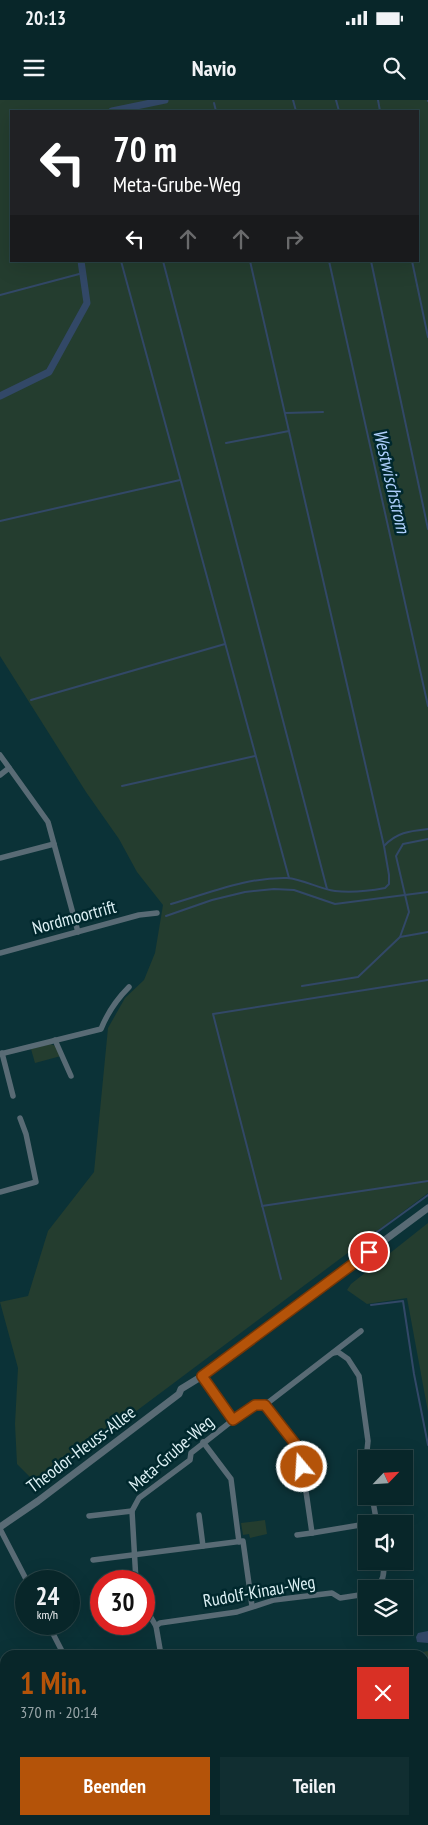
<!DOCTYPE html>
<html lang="de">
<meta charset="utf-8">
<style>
:root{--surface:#082629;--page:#112e31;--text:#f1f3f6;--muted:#98a5a8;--line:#294346;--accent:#b45309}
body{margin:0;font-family:"PT Sans Narrow",sans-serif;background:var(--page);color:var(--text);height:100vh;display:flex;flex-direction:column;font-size:19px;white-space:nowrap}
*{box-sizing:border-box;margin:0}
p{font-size:16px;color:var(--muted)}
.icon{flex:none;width:28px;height:28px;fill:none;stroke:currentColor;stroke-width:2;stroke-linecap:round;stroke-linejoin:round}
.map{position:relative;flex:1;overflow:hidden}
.details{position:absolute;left:0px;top:1550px;width:429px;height:175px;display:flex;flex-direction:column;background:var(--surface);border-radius:15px 15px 0 0;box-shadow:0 5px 20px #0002,0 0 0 1px var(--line)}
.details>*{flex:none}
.banner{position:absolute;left:10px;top:10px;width:409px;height:152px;border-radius:0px;box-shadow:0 5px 20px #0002,0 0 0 1px var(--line);background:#202124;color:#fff;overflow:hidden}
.needle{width:32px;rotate:65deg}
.fabs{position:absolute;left:358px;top:1350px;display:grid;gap:10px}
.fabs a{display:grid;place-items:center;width:55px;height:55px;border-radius:0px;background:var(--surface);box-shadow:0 5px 20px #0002,0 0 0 1px var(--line);font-size:25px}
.speed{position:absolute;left:15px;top:1470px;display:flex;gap:10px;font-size:25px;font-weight:700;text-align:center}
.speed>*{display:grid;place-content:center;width:65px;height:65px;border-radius:50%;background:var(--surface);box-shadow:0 5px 20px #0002,0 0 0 1px var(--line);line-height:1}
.speed small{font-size:12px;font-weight:400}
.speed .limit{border:8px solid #d22;background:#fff;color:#111}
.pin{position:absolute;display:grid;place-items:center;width:42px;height:42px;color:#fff;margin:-21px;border:2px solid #fff;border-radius:50%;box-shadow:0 1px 5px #0007}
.me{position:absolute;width:55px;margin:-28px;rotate:342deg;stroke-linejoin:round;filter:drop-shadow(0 0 4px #0008)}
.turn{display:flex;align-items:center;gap:18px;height:105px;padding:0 20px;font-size:22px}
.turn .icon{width:65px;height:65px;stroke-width:2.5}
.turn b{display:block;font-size:35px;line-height:42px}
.lanes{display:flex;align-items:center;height:48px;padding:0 20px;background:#0003;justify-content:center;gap:25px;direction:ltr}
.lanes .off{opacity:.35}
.round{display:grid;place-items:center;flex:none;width:52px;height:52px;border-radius:0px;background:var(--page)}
.overview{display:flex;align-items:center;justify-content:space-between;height:85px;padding:0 20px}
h1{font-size:30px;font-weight:700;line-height:38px;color:var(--accent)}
.button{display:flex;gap:10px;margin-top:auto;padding:10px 20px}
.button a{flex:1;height:58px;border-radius:0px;background:var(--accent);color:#fff;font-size:20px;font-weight:700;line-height:58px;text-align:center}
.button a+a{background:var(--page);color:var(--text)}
.status{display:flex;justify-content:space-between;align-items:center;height:35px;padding:0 25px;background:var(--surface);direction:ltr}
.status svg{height:14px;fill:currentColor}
header{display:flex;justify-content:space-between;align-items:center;height:65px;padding:0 20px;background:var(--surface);font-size:22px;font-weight:700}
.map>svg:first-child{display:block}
.green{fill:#243d2f;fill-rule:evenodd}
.water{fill:#324867}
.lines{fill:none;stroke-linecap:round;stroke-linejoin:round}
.stream{stroke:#324867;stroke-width:2}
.canal{stroke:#324867;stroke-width:7}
.minor{stroke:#596b75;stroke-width:5.5}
.tertiary{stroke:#596b75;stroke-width:7}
.route-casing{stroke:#753606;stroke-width:12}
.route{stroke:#b45309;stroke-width:9}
.labels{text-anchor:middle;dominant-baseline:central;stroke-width:5;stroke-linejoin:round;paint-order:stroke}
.street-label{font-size:18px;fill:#dcf0f4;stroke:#00282d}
.water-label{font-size:19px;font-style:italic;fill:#afd0fd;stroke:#00282d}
</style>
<div class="status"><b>20:13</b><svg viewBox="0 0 49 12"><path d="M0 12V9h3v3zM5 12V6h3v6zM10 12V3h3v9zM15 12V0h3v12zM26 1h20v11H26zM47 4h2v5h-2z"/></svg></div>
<header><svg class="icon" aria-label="menu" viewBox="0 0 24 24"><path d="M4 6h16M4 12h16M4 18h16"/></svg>Navio<svg class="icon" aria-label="search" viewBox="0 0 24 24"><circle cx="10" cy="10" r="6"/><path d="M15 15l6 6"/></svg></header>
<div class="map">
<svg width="428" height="1725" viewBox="0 0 428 1725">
<rect width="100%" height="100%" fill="#0b3237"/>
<g class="green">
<path d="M0,0H428V1093L127,1318L34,1381L17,1364L15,1324L18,1268L0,1202L28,1196L48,1131L94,1072L108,928L125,898L144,880L155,853L163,805L137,772L119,739L86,692L0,556ZM418,11V161H11V11Z"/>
<path d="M50,944L56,946L61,956L35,963L31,949Z"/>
<path d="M428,1123V1312L407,1198L367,1204L347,1190L351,1184Z"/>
<path d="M265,1420L267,1434L250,1438L249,1434L243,1435L241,1423Z"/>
<path d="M428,1551V1603L424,1602V1555H407Z"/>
<path d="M378,1720H408L410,1725H367Z"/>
</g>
<path class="water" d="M428,1531V1543L417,1542L416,1537L418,1533Z"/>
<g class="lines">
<g class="stream">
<path d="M293,0L296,11"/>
<path d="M336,0L339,11"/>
<path d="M378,0L380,11"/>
<path d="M428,0V1"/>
<path d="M214,3L216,11"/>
<path d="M121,161L289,778"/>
<path d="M163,161L327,789"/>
<path d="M250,161L384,746"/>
<path d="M329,161L428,606"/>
<path d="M371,161L428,429"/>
<path d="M412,161L428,237"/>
<path d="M0,195L83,173"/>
<path d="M285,313L323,312"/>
<path d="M226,343L289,331"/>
<path d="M0,421L180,380"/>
<path d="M31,600L225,544"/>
<path d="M122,686L255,656"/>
<path d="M171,804C210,793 247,777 287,778C303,779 319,789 335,791C351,793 369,791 385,788L389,784V775L384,746C397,732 410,731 428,729"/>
<path d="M166,816L212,800L245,792L274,789L294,790L335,804L428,792"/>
<path d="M400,837L428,832"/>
<path d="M302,886L358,877L400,837L409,812L396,756L403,744L428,739"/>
<path d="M262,1106L428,1081"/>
<path d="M362,1143L428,1095"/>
<path d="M281,1179L213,914L428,880"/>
<path d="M371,1205L403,1201L414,1274L428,1345"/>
<path d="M368,1555L401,1552"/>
<path d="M187,1720L189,1725"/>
</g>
<g class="canal">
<path d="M112,11L165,0"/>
<path d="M0,296L49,272L87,203L81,161"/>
</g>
<g class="minor">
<path d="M0,655L48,722L78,832"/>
<path d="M0,675L9,668"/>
<path d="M0,758L54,744"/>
<path d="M0,853L139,815L157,813"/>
<path d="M55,940L71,976"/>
<path d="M2,953L13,996"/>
<path d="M0,954L101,929C107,914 117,899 129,887"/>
<path d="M0,1092L36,1082L26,1034L20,1018"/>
<path d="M333,1253L338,1252L348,1259L359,1276L368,1341L366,1360"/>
<path d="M265,1305L300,1350L312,1433L366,1424"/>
<path d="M233,1320L255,1305H265L361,1231"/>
<path d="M203,1342L231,1379L239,1442"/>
<path d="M372,1396L377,1424"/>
<path d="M199,1415L203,1446"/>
<path d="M89,1416L132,1411"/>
<path d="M0,1429L27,1481"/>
<path d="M297,1435L312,1433"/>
<path d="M93,1460L243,1441L252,1506"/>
<path d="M136,1481L132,1411L139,1398L190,1360L191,1353L233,1320L202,1277"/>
<path d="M376,1489C384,1481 385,1472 383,1461"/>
<path d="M144,1506L156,1526L161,1555"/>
<path d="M48,1524L64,1555"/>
<path d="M156,1526L160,1523L237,1512L274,1500L332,1493L340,1498L366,1494"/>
<path d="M0,1574L5,1573"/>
<path d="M0,1642L5,1649"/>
<path d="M111,1720L114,1725"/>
<path d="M248,1720L250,1725"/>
<path d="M337,1720L339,1725"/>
<path d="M0,1721L5,1719"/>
</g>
<path class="tertiary" d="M0,1427L38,1401L179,1294L181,1289L199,1278L428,1108"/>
</g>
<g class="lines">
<defs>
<path id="route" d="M302,1367L300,1350L265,1305H255L233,1320L202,1276L369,1152"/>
</defs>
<use href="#route" class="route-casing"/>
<use href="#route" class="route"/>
</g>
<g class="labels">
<g class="street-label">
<text transform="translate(74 817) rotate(-15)">Nordmoortrift</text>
<text transform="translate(81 1349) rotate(-37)">Theodor-Heuss-Allee</text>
<text transform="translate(171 1353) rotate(-41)">Meta-Grube-Weg</text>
<text transform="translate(259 1491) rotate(-10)">Rudolf-Kinau-Weg</text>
</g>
<g class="water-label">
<text transform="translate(392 381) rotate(77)">Westwischstrom</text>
</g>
</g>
</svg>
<div class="fabs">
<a><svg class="needle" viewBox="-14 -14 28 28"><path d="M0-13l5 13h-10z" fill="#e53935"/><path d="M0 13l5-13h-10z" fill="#98a5a8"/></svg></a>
<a><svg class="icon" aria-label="sound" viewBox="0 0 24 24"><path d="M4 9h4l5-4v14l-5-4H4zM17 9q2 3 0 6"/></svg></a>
<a><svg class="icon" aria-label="layers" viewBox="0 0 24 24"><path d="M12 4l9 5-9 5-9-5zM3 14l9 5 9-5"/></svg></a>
</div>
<div class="speed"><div>24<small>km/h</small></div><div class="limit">30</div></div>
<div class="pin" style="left:369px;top:1152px;background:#d93025"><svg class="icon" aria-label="arrive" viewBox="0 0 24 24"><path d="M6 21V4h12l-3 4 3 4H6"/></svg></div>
<svg class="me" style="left:302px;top:1367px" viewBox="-20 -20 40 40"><circle r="17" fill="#b45309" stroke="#fff" stroke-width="3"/><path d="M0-11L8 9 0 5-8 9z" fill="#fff"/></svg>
<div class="banner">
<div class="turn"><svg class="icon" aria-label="left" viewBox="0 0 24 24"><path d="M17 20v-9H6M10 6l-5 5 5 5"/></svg><div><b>70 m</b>Meta-Grube-Weg</div></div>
<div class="lanes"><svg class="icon" aria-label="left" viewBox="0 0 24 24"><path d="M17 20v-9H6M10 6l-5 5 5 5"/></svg><svg class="icon off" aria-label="ahead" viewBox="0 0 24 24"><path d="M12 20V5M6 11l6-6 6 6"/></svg><svg class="icon off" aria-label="ahead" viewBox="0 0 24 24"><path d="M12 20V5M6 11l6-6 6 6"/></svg><svg class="icon off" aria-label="right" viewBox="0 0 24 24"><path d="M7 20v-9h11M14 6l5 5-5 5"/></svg></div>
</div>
<section class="details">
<div class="overview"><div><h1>1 Min.</h1><p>370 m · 20:14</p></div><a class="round" style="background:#d93025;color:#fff"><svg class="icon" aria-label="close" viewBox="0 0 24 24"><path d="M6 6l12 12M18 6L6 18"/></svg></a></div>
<div class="button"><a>Beenden</a><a>Teilen</a></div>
</section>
</div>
